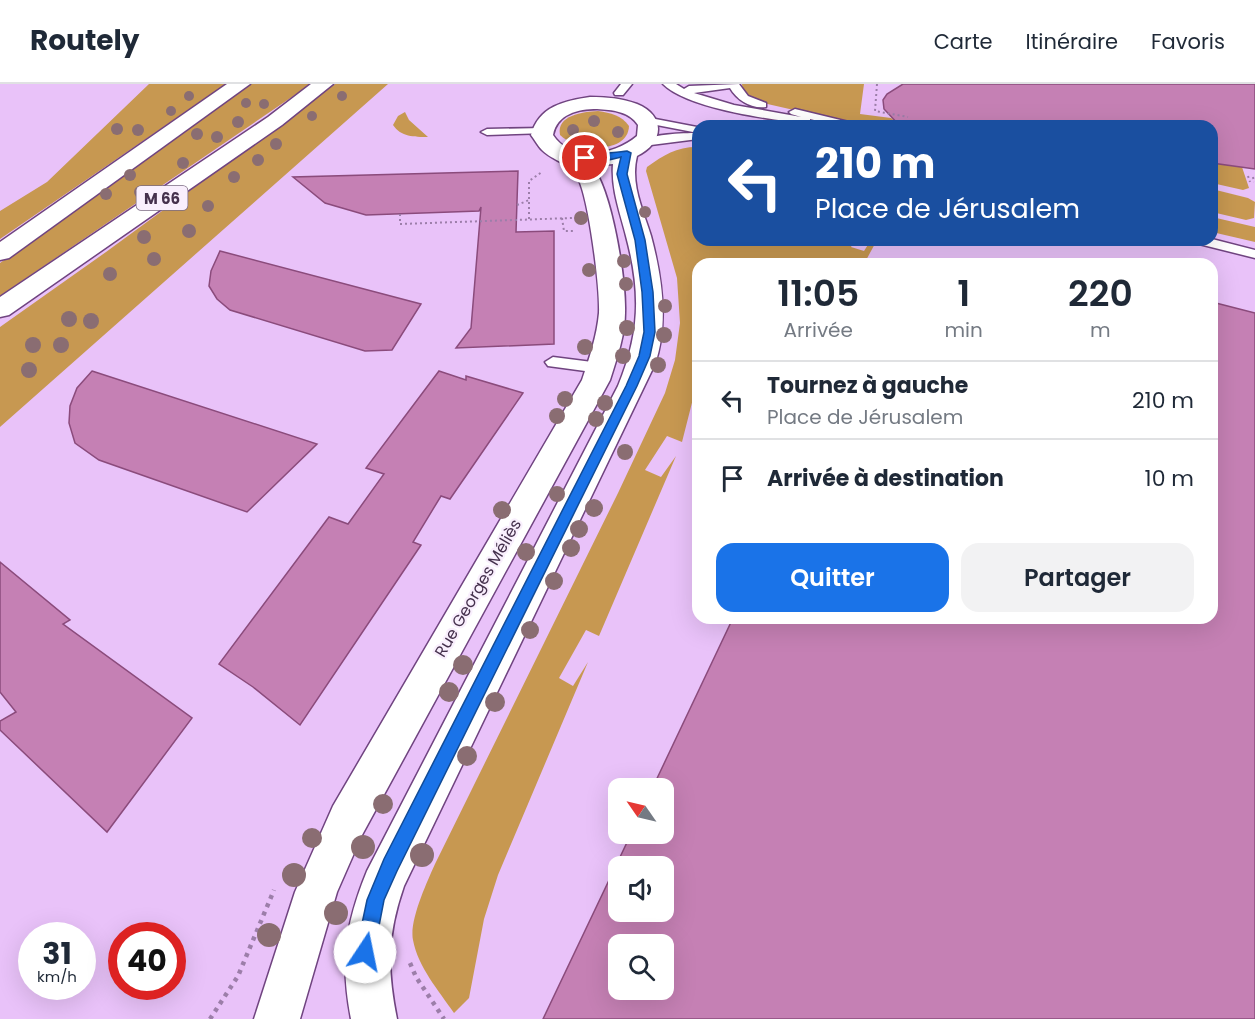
<!DOCTYPE html>
<html lang="fr">
<meta charset="utf-8">
<style>
:root{--surface:#fff;--page:#f2f2f3;--text:#1f2937;--muted:#747a83;--line:#e0e1e3;--accent:#1a73e8}
body{margin:0;font-family:Poppins,sans-serif;background:var(--page);color:var(--text);height:100vh;display:flex;flex-direction:column;font-size:22px;white-space:nowrap}
*{box-sizing:border-box;margin:0}
p{font-size:20px;color:var(--muted)}
.icon{flex:none;width:33px;height:33px;fill:none;stroke:currentColor;stroke-width:2;stroke-linecap:round;stroke-linejoin:round}
.map{position:relative;flex:1;overflow:hidden}
.details{position:absolute;left:692px;top:174px;width:526px;height:366px;display:flex;flex-direction:column;background:var(--surface);border-radius:18px;box-shadow:0 6px 24px #0002}
.details>*{flex:none}
.top-card{position:absolute;left:692px;top:36px;width:526px;height:126px;border-radius:18px;box-shadow:0 6px 24px #0002;background:#1a4fa0;color:#fff;overflow:hidden}
.needle{width:39px;rotate:304deg}
.controls{position:absolute;left:608px;top:694px;display:grid;gap:12px}
.controls a{display:grid;place-items:center;width:66px;height:66px;border-radius:12px;background:var(--surface);box-shadow:0 6px 24px #0002;font-size:30px}
.speed{position:absolute;left:18px;top:838px;display:flex;gap:12px;font-size:30px;font-weight:700;text-align:center}
.speed>*{display:grid;place-content:center;width:78px;height:78px;border-radius:50%;background:var(--surface);box-shadow:0 6px 24px #0002;line-height:1}
.speed small{font-size:15px;font-weight:400}
.speed .limit{border:9px solid #d22;background:#fff;color:#111}
.pin{position:absolute;display:grid;place-items:center;width:51px;height:51px;color:#fff;margin:-26px;border:3px solid #fff;border-radius:50%;box-shadow:0 2px 6px #0007}
.me{position:absolute;width:66px;margin:-33px;rotate:11deg;stroke-linejoin:round;filter:drop-shadow(0 0 4px #0008)}
.turn{display:flex;align-items:center;gap:21px;height:126px;padding:0 24px;font-size:27px}
.turn .icon{width:78px;height:78px;stroke-width:2.5}
.turn b{display:block;font-size:42px;line-height:51px}
.eta{display:flex;justify-content:space-evenly;align-items:center;height:102px;text-align:center}
.eta b{font-size:36px;font-weight:600;line-height:42px}
.action{display:flex;gap:12px;margin-top:auto;padding:12px 24px}
.action a{flex:1;height:69px;border-radius:18px;background:var(--accent);color:#fff;font-size:24px;font-weight:600;line-height:69px;text-align:center}
.action a+a{background:var(--page);color:var(--text)}
ul{padding:0;list-style:none}
li{display:flex;align-items:center;gap:18px;height:78px;padding:0 24px;border-top:2px solid var(--line)}
li div{flex:1}
li b{display:block;font-size:22px}
li em{font-style:normal}
header{display:flex;align-items:center;gap:36px;box-sizing:border-box;height:84px;padding:0 30px;background:var(--surface);border-bottom:2px solid var(--line)}
header strong{font-size:28px}
nav{display:flex;gap:33px;margin-inline-start:auto;font-size:21px}
.map>svg:first-child{display:block}
.green{fill:#c79851}
.building{fill:#c580b4;stroke:#8b4b7c;stroke-width:1.5;fill-rule:evenodd}
.lines{fill:none;stroke-linecap:round;stroke-linejoin:round}
.lane-casing{stroke:#704480;stroke-width:3}
.secondary-casing{stroke:#704480;stroke-width:3}
.primary-casing{stroke:#704480;stroke-width:3}
.path-far1{stroke:#9c7ea9;stroke-width:2;stroke-dasharray:2 3;stroke-linecap:butt}
.path{stroke:#9c7ea9;stroke-width:4.5;stroke-dasharray:4 5;stroke-linecap:butt}
.lane{fill:#fff;fill-rule:evenodd}
.secondary{fill:#fff;fill-rule:evenodd}
.primary{fill:#fff;fill-rule:evenodd}
.tree{fill:#8a6d72}
.route{fill:#1a73e8;stroke:#114b97;stroke-width:1.5}
.labels{text-anchor:middle;dominant-baseline:central;stroke-width:4.5;stroke-linejoin:round;paint-order:stroke}
.shield{fill:#f9effd;stroke:#7b6a82;stroke-width:1.5}
.shield-label{font-size:15px;font-weight:bold;fill:#45314d}
.street-label{font-size:16px;fill:#45314d;stroke:#f9effd}
</style>
<header>
<strong>Routely</strong>
<nav><a>Carte</a><a>Itinéraire</a><a>Favoris</a></nav>
</header>
<div class="map">
<svg width="1255" height="935" viewBox="0 0 1255 935">
<rect width="100%" height="100%" fill="#e9c2f9"/>
<g class="green">
<path d="M149,0H226L0,155V127L47,98Z"/>
<path d="M251,0H311L0,212V179Z"/>
<path d="M335,0H388L0,343V243L106,168Z"/>
<path d="M742,0H864L860,30L891,34L901,42H864L759,18L743,8Z"/>
<path d="M598,27C611,29 621,31 629,42C628,71 576,67 560,51C556,31 583,28 598,27Z"/>
<path d="M405,28L409,36L428,53C414,53 401,53 393,41L398,32Z"/>
<path d="M697,63L698,156H855L851,163L864,167L871,156H877L864,180H698L697,299L682,358L667,352L645,386L661,393L676,372L599,552L586,546L559,594L573,602L588,578L498,791L484,835L469,914L454,929C439,907 418,883 413,856C409,837 427,798 435,780L618,409L665,309L675,276L680,239L677,194L646,87L647,83C664,71 676,63 697,63Z"/>
<path d="M1212,79L1242,83L1249,104L1243,106L1212,99Z"/>
<path d="M1212,105L1248,114L1255,118L1254,134L1246,136L1212,128Z"/>
<path d="M1212,133L1255,143V158L1212,148Z"/>
</g>
<g class="building">
<path d="M903,0H1255V85L1212,79V42H900L884,25L883,16L887,10Z"/>
<path d="M518,87L516,148L554,147V260L456,264L471,244L481,123L479,127L366,131L325,119L293,93Z"/>
<path d="M220,167L421,220L392,266L365,267L230,226L217,215L209,202L211,187Z"/>
<path d="M1212,218L1255,229V935H543L631,750H663V705H652L733,534H1212ZM618,783H663V828H618ZM618,861H663V906H618Z"/>
<path d="M92,287L317,360L247,428L99,376L75,359L69,339L70,322L77,304Z"/>
<path d="M439,287L466,296V292L523,309L450,415L441,412L413,458L421,461L300,641L253,603L219,580L329,433L348,440L384,390L366,384Z"/>
<path d="M0,478L70,536L63,540L192,634L107,748L0,646V637L16,628L0,608Z"/>
</g>
<g class="lines">
<defs>
<g id="lane">
<path d="M621,0H632L623,11H615L614,9Z"/>
<path d="M663,0H676L684,5L689,2L739,0L748,12L766,19V23C751,25 737,16 730,4L694,9L734,21L801,33L791,30L789,28L795,25L857,40L859,42H839L810,35V39L806,40C770,35 688,25 663,0Z"/>
<path d="M645,33L697,43L698,47L693,48L641,38V34Z"/>
<path d="M543,44L547,45V49L487,51L481,48L487,45Z"/>
<path d="M698,49V55L643,62L637,59C649,50 682,49 698,49Z"/>
<path d="M1212,155L1255,166V174L1195,159L1193,156Z"/>
<path d="M553,273L600,279L608,284L600,289L548,282L545,278Z"/>
</g>
<path id="secondary" d="M590,13C606,13 622,14 637,20C666,32 664,59 637,72C630,100 643,126 651,152C662,193 669,239 655,280L404,802C387,851 387,885 397,935H351C340,878 345,841 367,787L618,302C640,249 641,208 626,152C620,128 611,105 613,80L592,82C612,107 626,195 625,229C625,251 617,274 610,296L362,751L337,808L300,935H254L295,808L333,722L582,296C589,275 597,252 599,229C600,203 589,116 578,94C570,79 553,77 542,66C538,62 535,56 531,51C539,22 564,17 590,13ZM597,25C612,26 629,27 638,41L637,52C615,71 571,79 553,51C557,30 578,25 597,25Z"/>
<g id="primary">
<path d="M227,0H250L9,174L0,176V158Z"/>
<path d="M311,0H333L282,41L9,231L0,233V213L268,33Z"/>
</g>
</defs>
<use href="#lane" class="lane-casing"/>
<use href="#secondary" class="secondary-casing"/>
<use href="#primary" class="primary-casing"/>
<g class="path-far1">
<path d="M877,0L875,27L908,33"/>
<path d="M1248,92L1250,98"/>
<path d="M1253,93L1254,98"/>
<path d="M517,121L529,116"/>
<path d="M400,130V140L572,134"/>
<path d="M562,134L564,147H574"/>
<path d="M529,135V97L542,88"/>
</g>
<g class="path">
<path d="M410,879L416,893L444,935"/>
<path d="M210,935L238,892L274,806"/>
</g>
<use href="#lane" class="lane"/>
<use href="#secondary" class="secondary"/>
<use href="#primary" class="primary"/>
</g>
<g class="tree">
<circle cx="189" cy="12" r="5"/>
<circle cx="342" cy="12" r="5"/>
<circle cx="246" cy="19" r="5"/>
<circle cx="264" cy="20" r="5"/>
<circle cx="171" cy="27" r="5"/>
<circle cx="312" cy="32" r="5"/>
<circle cx="594" cy="37" r="6"/>
<circle cx="238" cy="38" r="6"/>
<circle cx="117" cy="45" r="6"/>
<circle cx="138" cy="46" r="6"/>
<circle cx="573" cy="46" r="6"/>
<circle cx="618" cy="48" r="6"/>
<circle cx="197" cy="50" r="6"/>
<circle cx="217" cy="53" r="6"/>
<circle cx="590" cy="57" r="6"/>
<circle cx="276" cy="60" r="6"/>
<circle cx="258" cy="76" r="6"/>
<circle cx="183" cy="79" r="6"/>
<circle cx="130" cy="91" r="6"/>
<circle cx="234" cy="93" r="6"/>
<circle cx="140" cy="108" r="6"/>
<circle cx="106" cy="110" r="6"/>
<circle cx="208" cy="122" r="6"/>
<circle cx="645" cy="128" r="6"/>
<circle cx="581" cy="134" r="7"/>
<circle cx="189" cy="147" r="7"/>
<circle cx="144" cy="153" r="7"/>
<circle cx="154" cy="175" r="7"/>
<circle cx="624" cy="177" r="7"/>
<circle cx="589" cy="186" r="7"/>
<circle cx="110" cy="190" r="7"/>
<circle cx="626" cy="200" r="7"/>
<circle cx="665" cy="222" r="7"/>
<circle cx="69" cy="235" r="8"/>
<circle cx="91" cy="237" r="8"/>
<circle cx="627" cy="244" r="8"/>
<circle cx="664" cy="251" r="8"/>
<circle cx="33" cy="261" r="8"/>
<circle cx="61" cy="261" r="8"/>
<circle cx="585" cy="263" r="8"/>
<circle cx="623" cy="272" r="8"/>
<circle cx="658" cy="281" r="8"/>
<circle cx="29" cy="286" r="8"/>
<circle cx="565" cy="315" r="8"/>
<circle cx="605" cy="319" r="8"/>
<circle cx="557" cy="332" r="8"/>
<circle cx="596" cy="335" r="8"/>
<circle cx="625" cy="368" r="8"/>
<circle cx="557" cy="410" r="8"/>
<circle cx="594" cy="424" r="9"/>
<circle cx="502" cy="426" r="9"/>
<circle cx="579" cy="445" r="9"/>
<circle cx="571" cy="464" r="9"/>
<circle cx="526" cy="468" r="9"/>
<circle cx="554" cy="497" r="9"/>
<circle cx="530" cy="546" r="9"/>
<circle cx="463" cy="581" r="10"/>
<circle cx="449" cy="608" r="10"/>
<circle cx="495" cy="618" r="10"/>
<circle cx="467" cy="672" r="10"/>
<circle cx="383" cy="720" r="10"/>
<circle cx="312" cy="754" r="10"/>
<circle cx="363" cy="763" r="12"/>
<circle cx="422" cy="771" r="12"/>
<circle cx="294" cy="791" r="12"/>
<circle cx="336" cy="829" r="12"/>
<circle cx="269" cy="851" r="12"/>
</g>
<path class="route" d="M627,67L631,69L627,90L645,156L653,208L655,248L650,272L637,302L397,787L384,816L374,868L371,874L365,877L358,874L356,868L367,816L384,775L626,302L639,272L644,248L642,208L635,156L617,90L621,73C609,76 591,81 581,74C587,70 616,69 627,67Z"/>
<g class="labels">
<rect class="shield" x="136.5" y="102" width="51" height="24" rx="4.5"/>
<g class="shield-label">
<text x="162" y="114">M 66</text>
</g>
<g class="street-label">
<text transform="translate(478 504) rotate(-60)">Rue Georges Méliès</text>
</g>
</g>
</svg>
<div class="controls">
<a><svg class="needle" viewBox="-14 -14 28 28"><path d="M0-13l5 13h-10z" fill="#e53935"/><path d="M0 13l5-13h-10z" fill="#747a83"/></svg></a>
<a><svg class="icon" aria-label="sound" viewBox="0 0 24 24"><path d="M4 9h4l5-4v14l-5-4H4zM17 9q2 3 0 6"/></svg></a>
<a><svg class="icon" aria-label="search" viewBox="0 0 24 24"><circle cx="10" cy="10" r="6"/><path d="M15 15l6 6"/></svg></a>
</div>
<div class="speed"><div>31<small>km/h</small></div><div class="limit">40</div></div>
<div class="pin" style="left:585px;top:74px;background:#d93025"><svg class="icon" aria-label="arrive" viewBox="0 0 24 24"><path d="M6 21V4h12l-3 4 3 4H6"/></svg></div>
<svg class="me" style="left:365px;top:868px" viewBox="-20 -20 40 40"><circle r="19" fill="#fff"/><path d="M0-13L10 11 0 6-10 11z" fill="#1a73e8"/></svg>
<div class="top-card">
<div class="turn"><svg class="icon" aria-label="left" viewBox="0 0 24 24"><path d="M17 20v-9H6M10 6l-5 5 5 5"/></svg><div><b>210 m</b>Place de Jérusalem</div></div>
</div>
<section class="details">
<div class="eta">
<div><b>11:05</b><p>Arrivée</p></div>
<div><b>1</b><p>min</p></div>
<div><b>220</b><p>m</p></div>
</div>
<ul>
<li><svg class="icon" aria-label="left" viewBox="0 0 24 24"><path d="M17 20v-9H6M10 6l-5 5 5 5"/></svg><div><b>Tournez à gauche</b><p>Place de Jérusalem</p></div><em>210 m</em></li>
<li><svg class="icon" aria-label="arrive" viewBox="0 0 24 24"><path d="M6 21V4h12l-3 4 3 4H6"/></svg><div><b>Arrivée à destination</b></div><em>10 m</em></li>
</ul>
<div class="action"><a>Quitter</a><a>Partager</a></div>
</section>
</div>
